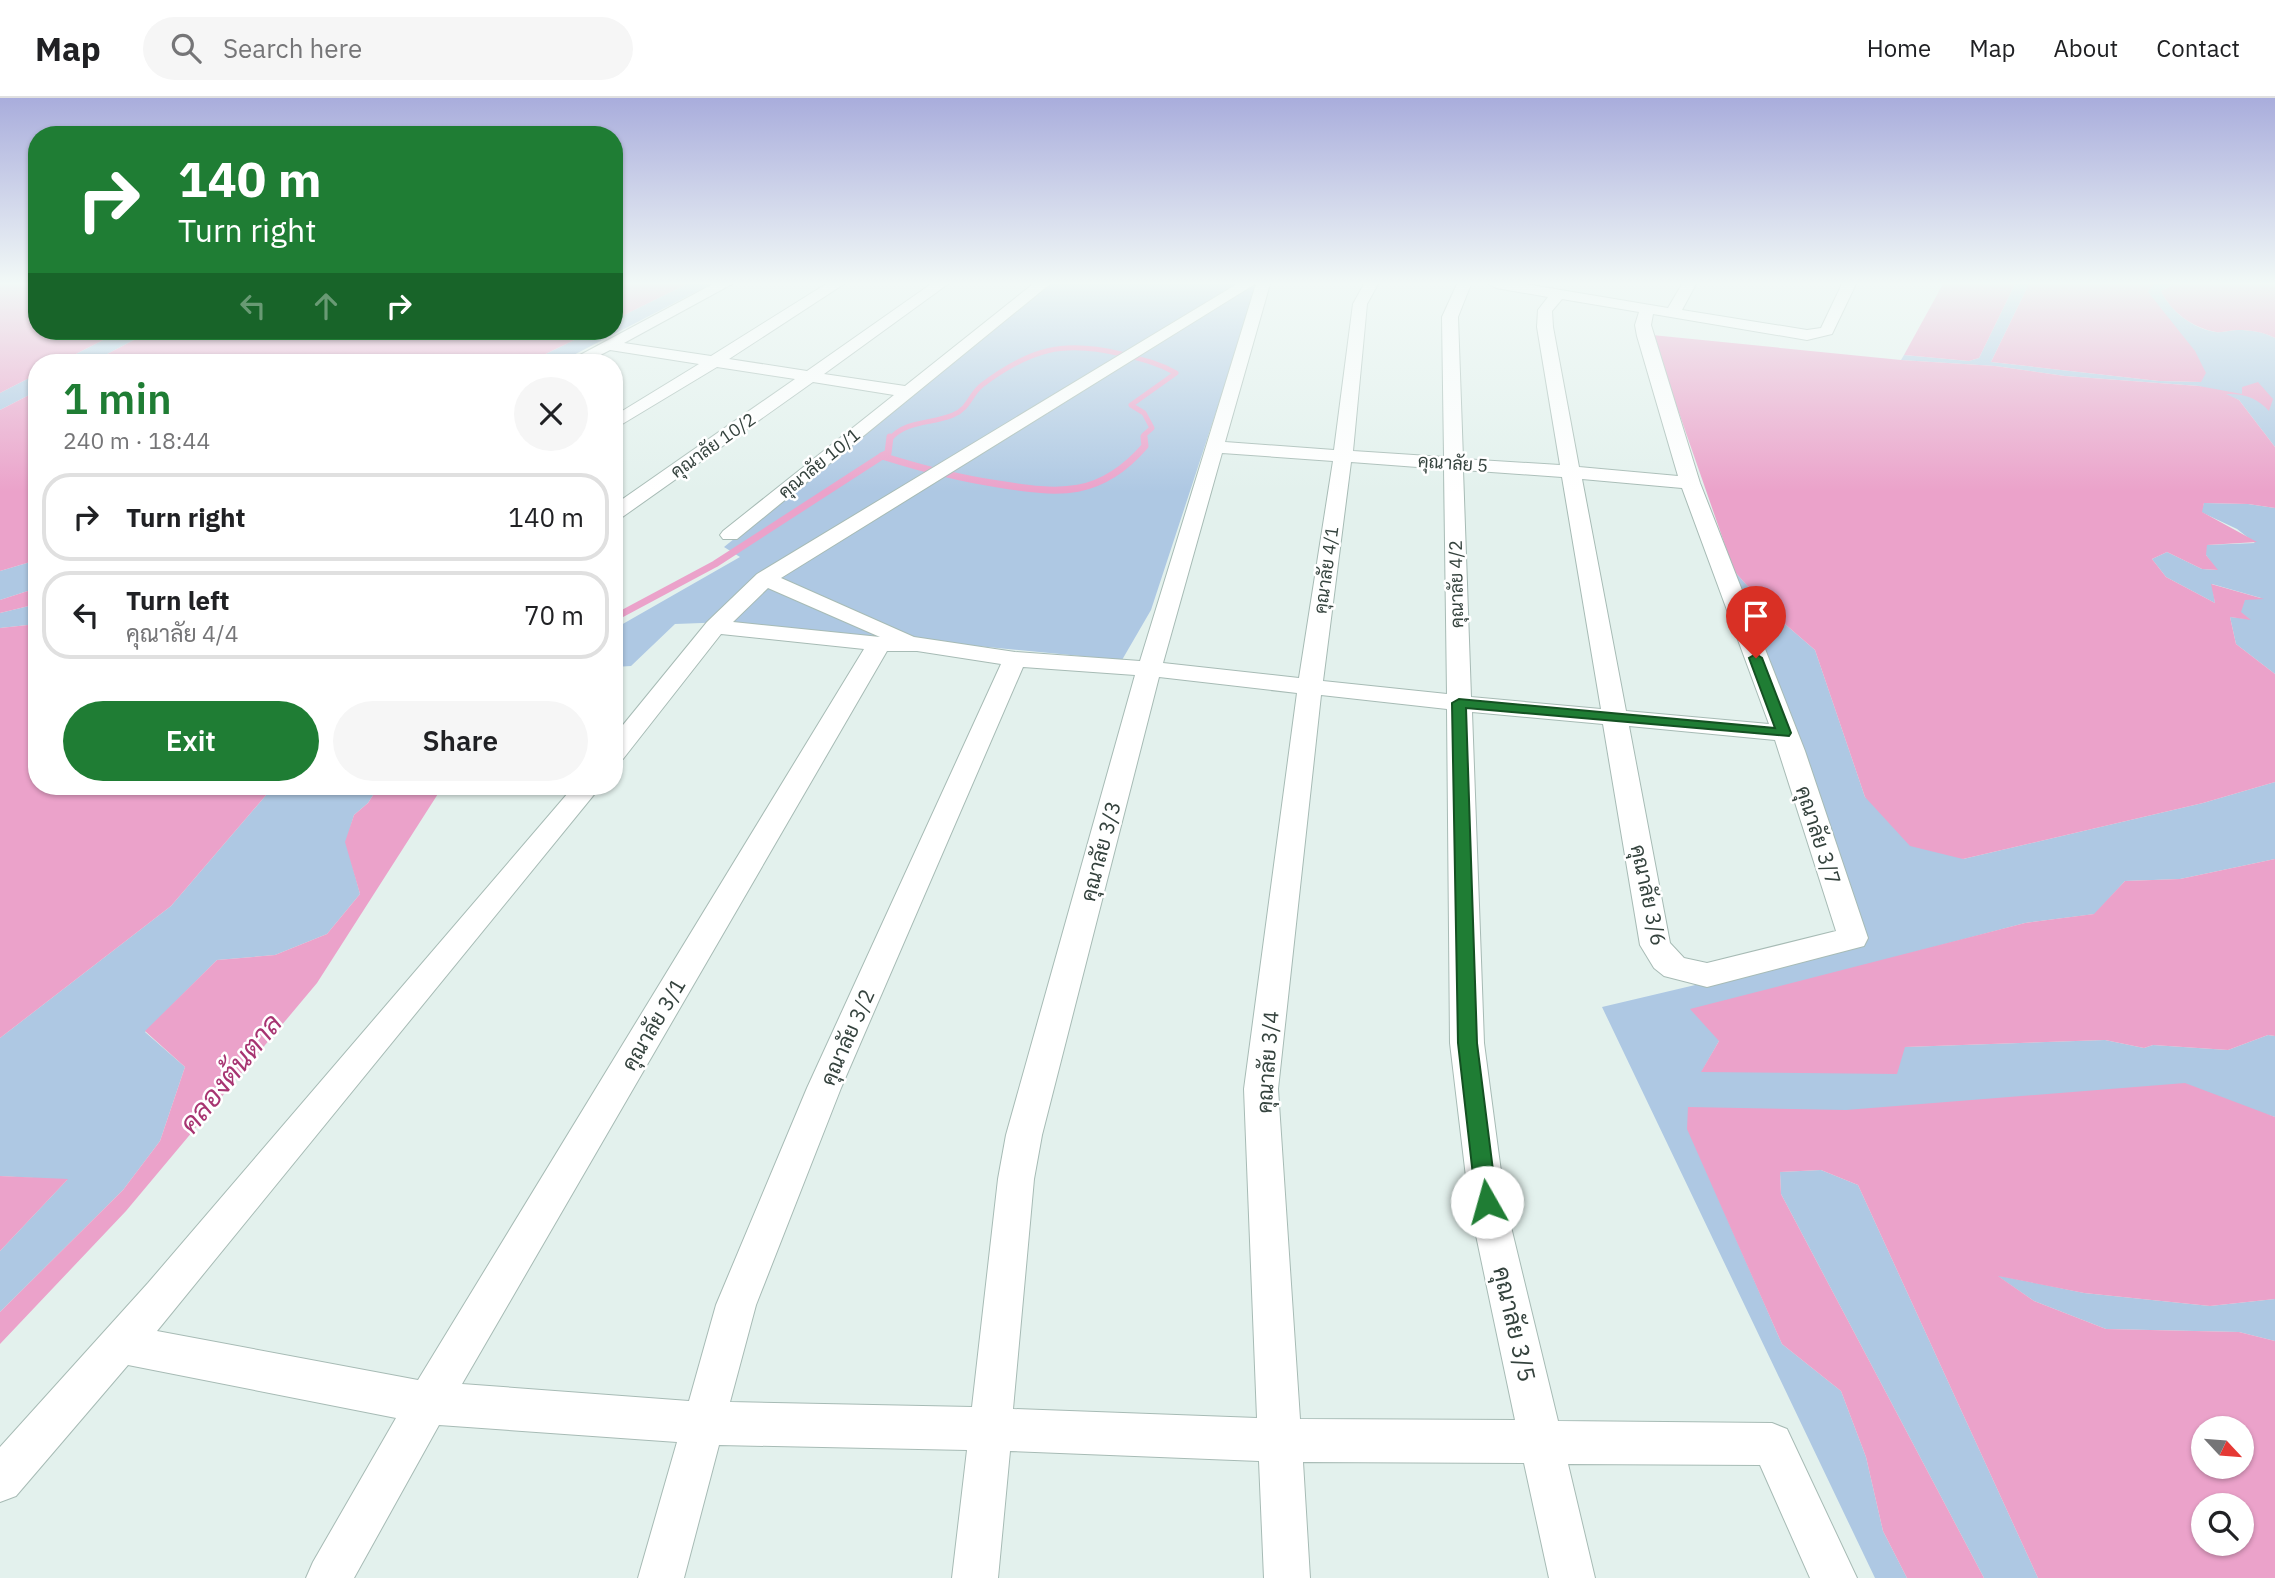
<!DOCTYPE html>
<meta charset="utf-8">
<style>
:root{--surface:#fff;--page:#f6f6f6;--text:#202124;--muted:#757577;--line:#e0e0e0;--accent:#1f7d34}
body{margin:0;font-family:"IBM Plex Sans",Sarabun,sans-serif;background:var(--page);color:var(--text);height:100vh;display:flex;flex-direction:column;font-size:26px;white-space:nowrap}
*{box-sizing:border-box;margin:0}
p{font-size:23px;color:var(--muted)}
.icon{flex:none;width:38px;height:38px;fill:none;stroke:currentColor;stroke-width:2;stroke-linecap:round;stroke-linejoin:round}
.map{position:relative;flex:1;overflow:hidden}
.sheet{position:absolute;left:28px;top:256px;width:595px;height:441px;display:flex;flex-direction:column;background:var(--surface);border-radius:28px;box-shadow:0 2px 5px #0004}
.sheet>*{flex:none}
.guide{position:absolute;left:28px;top:28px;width:595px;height:214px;border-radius:28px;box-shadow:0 2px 5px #0004;background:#1f7d34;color:#fff;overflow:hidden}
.needle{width:46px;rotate:116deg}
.tools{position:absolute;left:2191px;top:1318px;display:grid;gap:14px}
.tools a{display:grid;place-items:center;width:63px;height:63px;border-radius:50%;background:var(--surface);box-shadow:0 2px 5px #0004;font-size:35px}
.pin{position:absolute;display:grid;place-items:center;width:60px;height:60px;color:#fff;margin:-72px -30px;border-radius:50% 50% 50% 0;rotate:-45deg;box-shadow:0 0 7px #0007}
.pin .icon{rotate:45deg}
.me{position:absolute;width:77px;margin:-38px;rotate:353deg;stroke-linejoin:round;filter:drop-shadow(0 0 5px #0008)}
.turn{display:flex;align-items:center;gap:24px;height:147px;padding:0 35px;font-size:32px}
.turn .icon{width:91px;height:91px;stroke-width:2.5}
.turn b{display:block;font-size:49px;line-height:60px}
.lanes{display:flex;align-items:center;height:66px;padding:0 35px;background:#0003;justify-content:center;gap:35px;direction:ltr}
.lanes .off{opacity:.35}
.round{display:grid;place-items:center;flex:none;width:74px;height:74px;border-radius:37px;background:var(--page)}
.summary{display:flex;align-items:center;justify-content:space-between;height:119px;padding:0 35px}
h1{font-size:42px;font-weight:600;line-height:52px;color:var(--accent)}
.button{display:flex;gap:14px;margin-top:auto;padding:14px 35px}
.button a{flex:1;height:80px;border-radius:42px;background:var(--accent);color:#fff;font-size:28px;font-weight:600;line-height:80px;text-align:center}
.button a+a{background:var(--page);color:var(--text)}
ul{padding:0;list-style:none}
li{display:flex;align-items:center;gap:21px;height:88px;margin:0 14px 10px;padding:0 21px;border:4px solid var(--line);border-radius:28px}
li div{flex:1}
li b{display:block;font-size:26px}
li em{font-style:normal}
header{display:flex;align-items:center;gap:42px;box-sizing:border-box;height:98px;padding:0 35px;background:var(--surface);border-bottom:2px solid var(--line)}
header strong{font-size:33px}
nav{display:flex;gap:38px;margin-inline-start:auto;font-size:24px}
.search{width:490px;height:63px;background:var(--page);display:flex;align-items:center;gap:18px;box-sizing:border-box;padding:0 24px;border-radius:38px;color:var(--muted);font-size:26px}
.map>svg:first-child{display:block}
.green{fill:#aec8e3}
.water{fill:#eba2ca;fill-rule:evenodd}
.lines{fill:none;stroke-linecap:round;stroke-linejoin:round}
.stream-far1{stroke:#eba2ca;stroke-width:5}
.stream{stroke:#eba2ca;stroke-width:7}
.street-casing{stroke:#a7bbb5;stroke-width:2}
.street{fill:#fff;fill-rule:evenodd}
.route{fill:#1f7d34;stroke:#145122;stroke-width:2}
.labels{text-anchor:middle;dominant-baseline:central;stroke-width:5;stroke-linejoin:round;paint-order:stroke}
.far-street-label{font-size:18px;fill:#34423d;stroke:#fff}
.street-label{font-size:21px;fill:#34423d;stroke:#fff}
.near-street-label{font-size:24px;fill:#34423d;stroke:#fff}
.near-water-label{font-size:28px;font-style:italic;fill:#a73471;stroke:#fff}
</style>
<header>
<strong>Map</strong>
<div class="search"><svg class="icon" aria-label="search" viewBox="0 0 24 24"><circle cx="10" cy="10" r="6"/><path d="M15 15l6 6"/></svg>Search here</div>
<nav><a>Home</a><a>Map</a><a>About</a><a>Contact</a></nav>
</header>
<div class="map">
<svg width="2275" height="1480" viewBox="0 0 2275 1480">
<rect width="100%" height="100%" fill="#e3f1ed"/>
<g class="green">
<path d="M687,186H711L560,264H529L593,233H614V222Z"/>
<path d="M1051,186H1258L1151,512L1122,562L729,524L675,526L631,568L614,569V531L740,459L724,449Z"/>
<path d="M2015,186H2029L1991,264L2159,283L2201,284L2147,193L2154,186H2174L2161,193C2171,214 2194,231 2216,234C2223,235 2231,232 2238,232C2251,232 2264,234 2275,240V349L2239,302L2199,288L2065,278L1995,268L1901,262L1904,257L1969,263L1979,260Z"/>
<path d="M121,233H151L92,264H60Z"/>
<path d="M37,276V293L0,312V295Z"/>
<path d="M2204,405L2248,406L2275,410V576L2236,546L2230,519L2249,521L2240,514L2245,501L2261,500L2212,486L2215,505L2166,479L2152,461L2167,454L2202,471L2217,472L2206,457V447L2255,445L2237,431L2201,414Z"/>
<path d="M37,462V490L0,502V473Z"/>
<path d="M1734,473L1771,514L1815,552L1865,699L1963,761L2203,705L2275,684V761L2180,781L2125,783L2095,816L2025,825L1877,864L1719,943L1702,973L1798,974L1905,949L2105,942L2144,950L2153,947L2228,952L2268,937L2275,938V1019L2262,1015L1688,1012V1031L1782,1246L1841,1293L1866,1359L1883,1433L1907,1480H1875L1602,909L1864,847Z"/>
<path d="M37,506V526L0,530V515Z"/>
<path d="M279,688H379L368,705L354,717L346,744L360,796L327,836L275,857L217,862L145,934L185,969L160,1043L123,1092L0,1214V1153L67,1082L0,1078V940L171,808L267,696Z"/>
<path d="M1821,1072L1858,1087L2038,1480H1984L1781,1096L1780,1074Z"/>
<path d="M1996,1177L2084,1195L2210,1208L2275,1201V1243L2239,1234L2106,1231L2034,1203Z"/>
</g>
<g class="water">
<path d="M0,186H37V233H121L60,264H37V276L0,295Z"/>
<path d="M614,186H687L614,222Z"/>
<path d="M1943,186H2015L1979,260L1969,263L1904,257Z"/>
<path d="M2029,186H2154L2148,194L2195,253L2206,275L2201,284L2159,283L1991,264Z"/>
<path d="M2174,186H2275V240C2264,234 2250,232 2238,232C2231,232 2223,235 2216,234C2193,230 2171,214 2161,193Z"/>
<path d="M151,233H593L529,264H92Z"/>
<path d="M1652,237L1901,262L1995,268L2065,278L2199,288L2242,296V289L2258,284L2273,301L2269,313C2258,300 2243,295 2226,296L2239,302L2275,349V410L2248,406L2204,405L2202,414L2257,444L2207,447L2206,457L2218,472L2202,471L2167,454L2152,461L2166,479L2215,505L2211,486L2264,501L2245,502L2241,514L2251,522L2230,519L2236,546L2275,576V684L2203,705L1963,761L1910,748L1865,699L1815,552L1771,514L1734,473Z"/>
<path d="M37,293V462L0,473V312Z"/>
<path d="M37,490V506L0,515V502Z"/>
<path d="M37,526V688H279L267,696L171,808L0,940V530Z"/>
<path d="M379,688H443L317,885L126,1113L0,1246V1214L123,1092L160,1043L185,969L145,933L217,862L275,857L327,836L360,796L345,744L354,717L368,705Z"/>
<path d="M2275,761V938L2268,937L2228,952L2153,947L2144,950L2105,942L1905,949L1897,976L1701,974L1719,943L1690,911L2025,825L2094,816L2125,783L2180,781Z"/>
<path d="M2185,985L2275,1019V1201L2210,1208L2084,1195L1998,1178L2034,1203L2106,1231L2239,1234L2275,1243V1480H2038L1858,1087L1821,1072L1780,1074L1781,1096L1984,1480H1907L1883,1433L1866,1359L1841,1293L1782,1246L1687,1031L1688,1009L1846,1012ZM2203,1330H2242V1368H2203ZM2203,1407H2242V1446H2203Z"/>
<path d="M0,1078L68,1081L0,1153Z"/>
</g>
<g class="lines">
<path class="stream-far1" d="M890,341C906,322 932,326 953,317C970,310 970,296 982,287C1030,251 1063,242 1121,256C1141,261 1158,265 1176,275L1131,307L1144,315L1152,330L1144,337V341"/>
<g class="stream">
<path d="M882,358C920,370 958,380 998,386C1060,396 1100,400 1145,348L1144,339"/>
<path d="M882,358L888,355L890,339"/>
<path d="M614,520L715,466L882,358"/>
</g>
<defs>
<g id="street">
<path d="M713,186H732L624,245L711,258L826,186H844L729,261L807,273L931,186H948L824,276L905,288L1033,186H1050L737,441H723L720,437L723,433L894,297L813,284L621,420L614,422V407L795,281L717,269L614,331V318L699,266L610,252L587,264H567Z"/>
<path d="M1237,186H1255L781,480L914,539L1015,554L1140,563L1256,186H1270L1225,344L1334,352L1353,206L1364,186H1378L1367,206L1353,353L1444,359L1442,219L1457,186H1471L1458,219L1463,361L1560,367L1537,229L1538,212L1548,199L1496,190L1489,186H1525L1668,210L1682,186H1696L1682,212L1807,232L1821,230L1842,186H1856L1832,236L1807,242L1653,216L1651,227L1700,385L1805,653L1868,840L1864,848L1707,889L1664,878L1654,870L1640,847L1603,626L1472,614L1484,945L1505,1104L1558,1323L1772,1325L1787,1331L1857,1480H1810L1760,1367L1568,1366L1595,1480H1549L1524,1365L1303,1364L1310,1480H1264L1259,1363L1010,1353L998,1480H952L967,1352L719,1347L684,1480H638L677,1344L439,1327L354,1480H306L313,1464L396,1320L128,1267L16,1398L0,1404V1349L148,1185L574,688H601L157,1233L418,1282L864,551L721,536L623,661L614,663V638L707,524L757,476ZM1562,201L1639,214L1635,227L1637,238L1678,378L1579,369L1553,229L1552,213ZM1222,355L1333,363L1299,580L1163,565ZM1351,364L1444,371L1447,596L1323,583ZM1463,372L1562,379L1601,611L1471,599ZM1582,381L1682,390L1769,626L1626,613ZM768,490L880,539L733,524ZM887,553H917L1001,566L807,990L716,1207L689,1303L462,1286ZM1023,569L1135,577L1006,1037L998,1081L972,1309L730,1304L756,1207L841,990ZM1159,579L1297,595L1244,991L1257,1320L1013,1311L1034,1081L1042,1037ZM1321,597L1447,611L1450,945L1469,1104L1515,1322L1300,1321L1278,991ZM1629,628L1775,642L1836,833L1707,865L1684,860L1670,845Z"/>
</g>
</defs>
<use href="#street" class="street-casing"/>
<use href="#street" class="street"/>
</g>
<linearGradient id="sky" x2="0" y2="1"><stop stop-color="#a9addc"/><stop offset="0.47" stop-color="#f2f9f7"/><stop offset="1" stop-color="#f2f9f7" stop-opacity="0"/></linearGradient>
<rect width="2275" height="394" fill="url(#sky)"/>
<path class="route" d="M1756,556L1762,560L1791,635L1789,638L1466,610L1477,945L1497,1104L1494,1110L1487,1113L1480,1110L1476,1104L1458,945L1452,605L1459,601L1775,630L1749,560Z"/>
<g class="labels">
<g class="far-street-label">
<text transform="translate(713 347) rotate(-35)">คุณาลัย 10/2</text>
<text transform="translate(819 365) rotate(-39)">คุณาลัย 10/1</text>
<text transform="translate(1453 365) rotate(4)">คุณาลัย 5</text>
<text transform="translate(1326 472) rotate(-82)">คุณาลัย 4/1</text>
<text transform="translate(1456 486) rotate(-91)">คุณาลัย 4/2</text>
</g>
<g class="street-label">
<text transform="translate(1819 737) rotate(72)">คุณาลัย 3/7</text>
<text transform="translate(1100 753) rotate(-75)">คุณาลัย 3/3</text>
<text transform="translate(1649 797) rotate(78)">คุณาลัย 3/6</text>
<text transform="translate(653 926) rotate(-59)">คุณาลัย 3/1</text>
<text transform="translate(847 939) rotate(-66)">คุณาลัย 3/2</text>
<text transform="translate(1267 964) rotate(-86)">คุณาลัย 3/4</text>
</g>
<g class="near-street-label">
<text transform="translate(1515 1226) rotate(77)">คุณาลัย 3/5</text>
</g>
<g class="near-water-label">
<text transform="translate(230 975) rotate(-51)">คลองต้นตาล</text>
</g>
</g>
</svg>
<div class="tools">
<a><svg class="needle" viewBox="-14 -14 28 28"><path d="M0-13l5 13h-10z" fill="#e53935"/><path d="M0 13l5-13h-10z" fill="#757577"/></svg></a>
<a><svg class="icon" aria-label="search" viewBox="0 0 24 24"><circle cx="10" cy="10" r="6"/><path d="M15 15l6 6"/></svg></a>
</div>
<div class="pin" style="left:1756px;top:560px;background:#d93025"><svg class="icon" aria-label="arrive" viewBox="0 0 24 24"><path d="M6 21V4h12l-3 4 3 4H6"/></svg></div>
<svg class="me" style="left:1487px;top:1104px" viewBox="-20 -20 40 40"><circle r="19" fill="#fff"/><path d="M0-13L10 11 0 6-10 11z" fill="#1f7d34"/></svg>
<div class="guide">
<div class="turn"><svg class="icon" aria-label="right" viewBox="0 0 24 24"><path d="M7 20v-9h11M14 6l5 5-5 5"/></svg><div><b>140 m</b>Turn right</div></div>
<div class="lanes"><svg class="icon off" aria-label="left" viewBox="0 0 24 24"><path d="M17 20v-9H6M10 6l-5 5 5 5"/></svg><svg class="icon off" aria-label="ahead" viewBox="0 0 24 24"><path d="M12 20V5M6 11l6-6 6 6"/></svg><svg class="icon" aria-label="right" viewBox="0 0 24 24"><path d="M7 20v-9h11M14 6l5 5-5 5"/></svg></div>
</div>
<section class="sheet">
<div class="summary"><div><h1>1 min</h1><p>240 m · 18:44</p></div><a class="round"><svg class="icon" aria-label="close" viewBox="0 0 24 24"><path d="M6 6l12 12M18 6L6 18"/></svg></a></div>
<ul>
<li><svg class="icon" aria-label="right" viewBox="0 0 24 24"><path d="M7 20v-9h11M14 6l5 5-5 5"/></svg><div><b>Turn right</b></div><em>140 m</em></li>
<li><svg class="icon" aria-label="left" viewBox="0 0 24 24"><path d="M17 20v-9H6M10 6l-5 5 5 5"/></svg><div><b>Turn left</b><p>คุณาลัย 4/4</p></div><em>70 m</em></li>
</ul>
<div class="button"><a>Exit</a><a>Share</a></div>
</section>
</div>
